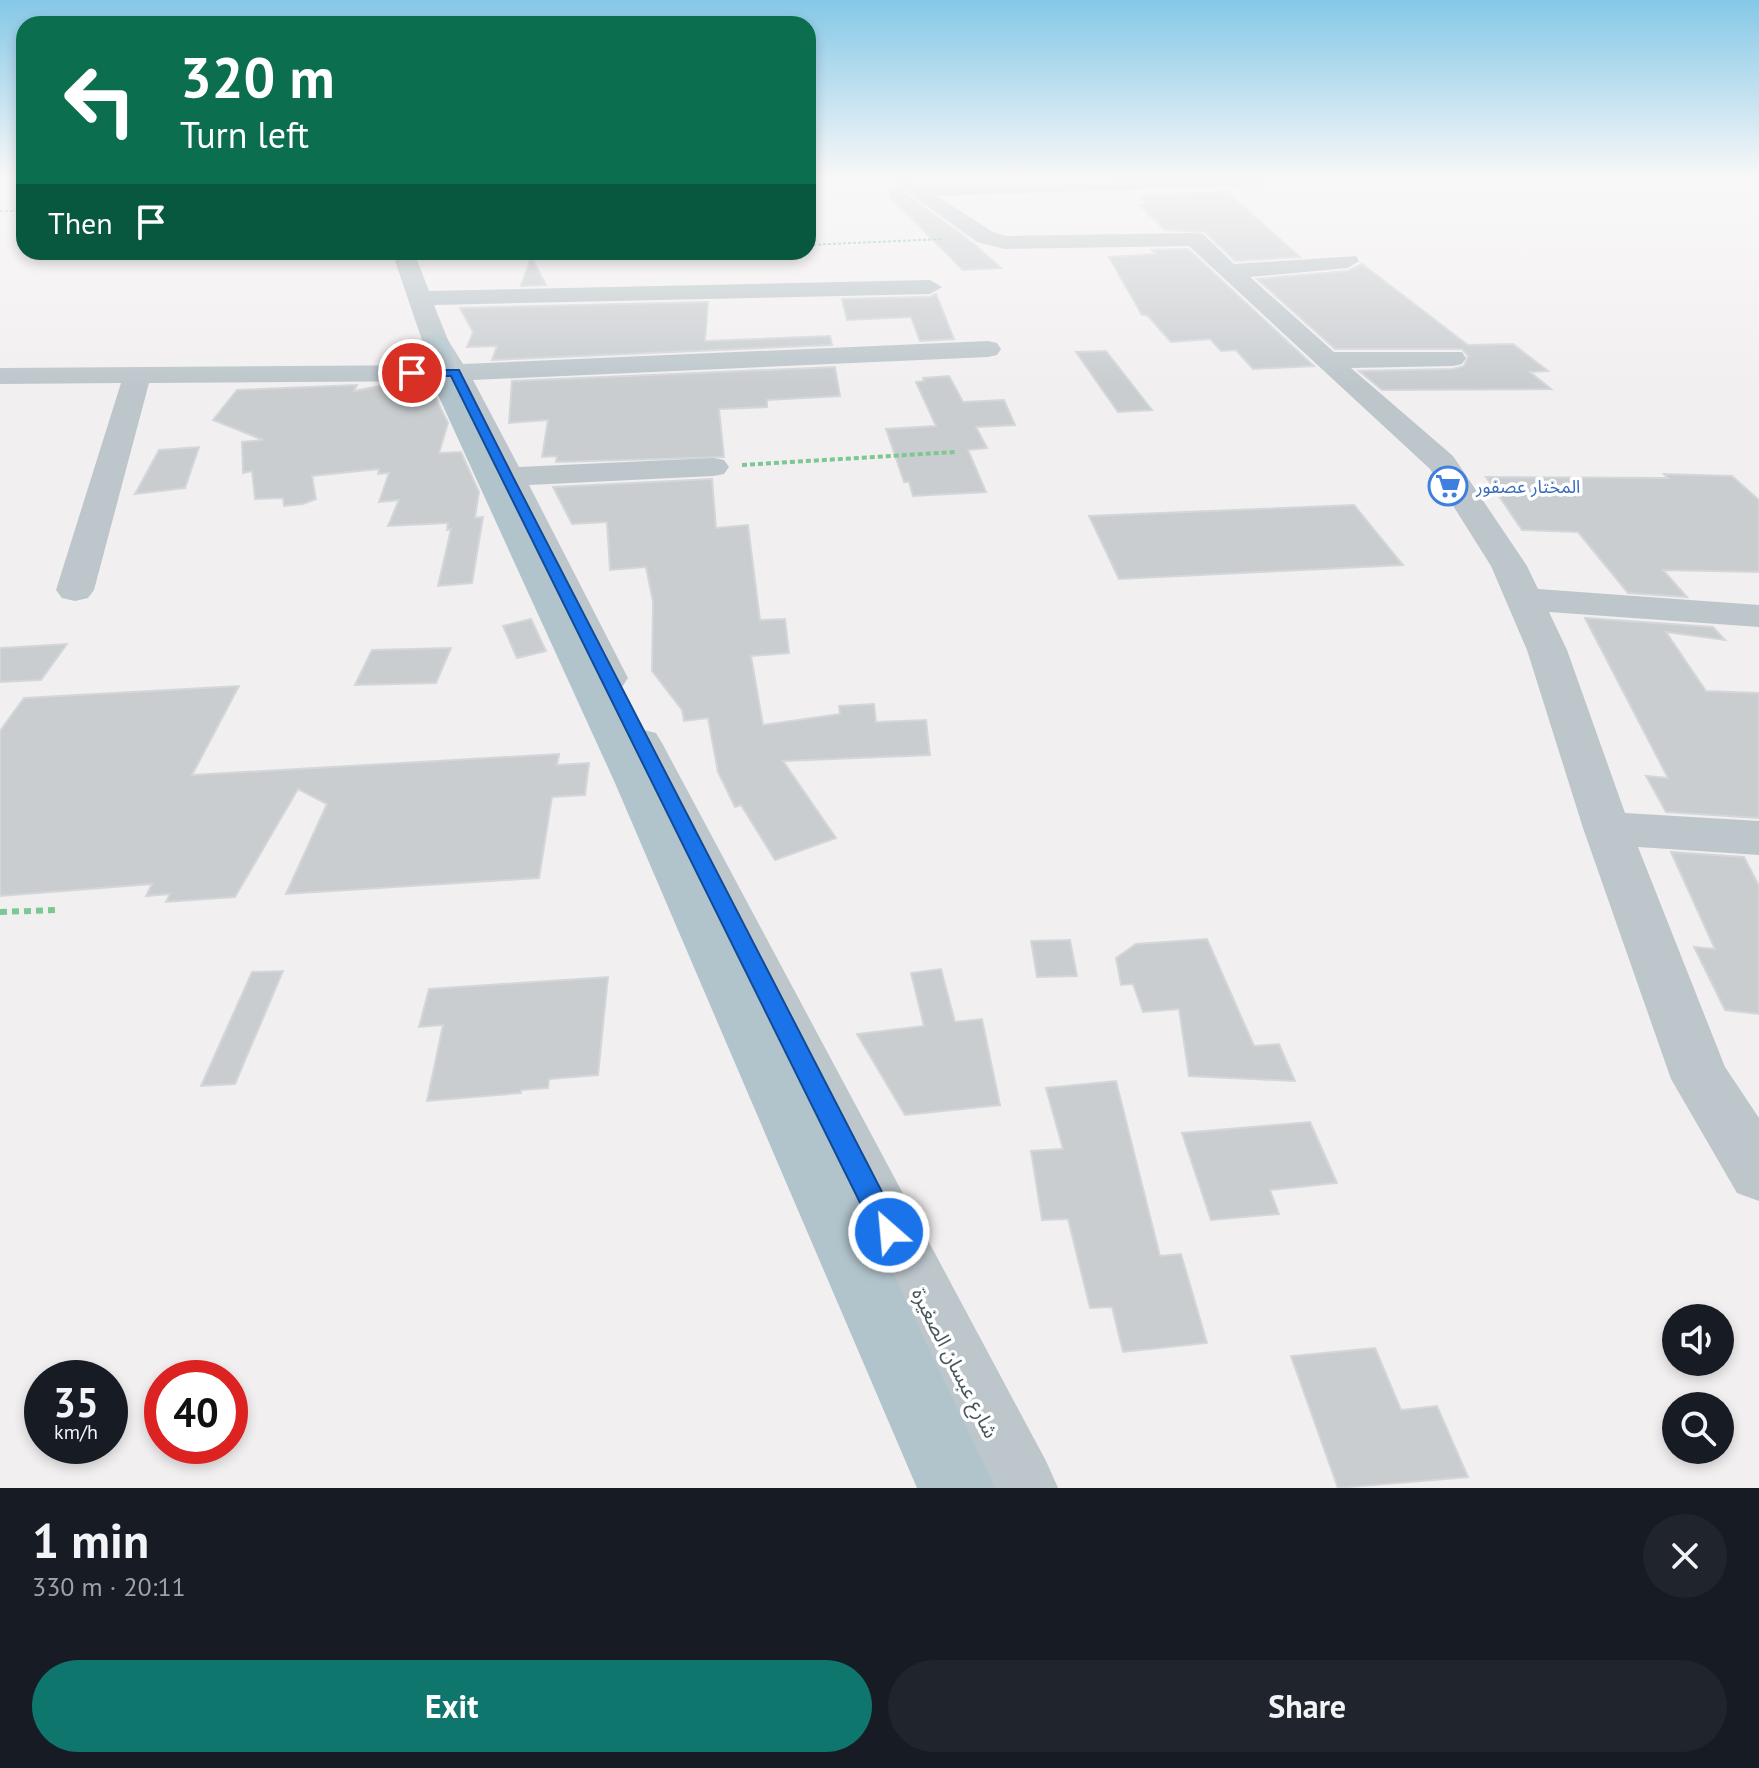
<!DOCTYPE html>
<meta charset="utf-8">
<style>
:root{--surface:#171b24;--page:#20242c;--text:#f1f3f6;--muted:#9ea1a6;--accent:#0f766e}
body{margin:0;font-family:"PT Sans","Noto Sans Arabic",sans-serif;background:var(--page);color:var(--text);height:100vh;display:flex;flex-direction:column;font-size:30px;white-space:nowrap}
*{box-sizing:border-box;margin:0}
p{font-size:26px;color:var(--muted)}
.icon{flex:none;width:44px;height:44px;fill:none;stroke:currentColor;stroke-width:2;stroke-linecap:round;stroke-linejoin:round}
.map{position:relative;height:1488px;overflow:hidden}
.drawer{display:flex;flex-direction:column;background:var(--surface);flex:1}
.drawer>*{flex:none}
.banner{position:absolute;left:16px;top:16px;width:800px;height:244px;border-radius:24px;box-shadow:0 4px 12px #0003;background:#0b6e4f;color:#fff;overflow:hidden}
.buttons{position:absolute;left:1662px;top:1304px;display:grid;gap:16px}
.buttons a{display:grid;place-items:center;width:72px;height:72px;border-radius:50%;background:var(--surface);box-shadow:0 4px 12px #0003;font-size:40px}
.speed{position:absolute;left:24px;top:1360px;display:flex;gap:16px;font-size:40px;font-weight:700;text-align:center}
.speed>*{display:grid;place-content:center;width:104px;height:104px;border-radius:50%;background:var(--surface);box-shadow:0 4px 12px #0003;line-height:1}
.speed small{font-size:20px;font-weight:400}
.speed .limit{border:12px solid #d22;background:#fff;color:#111}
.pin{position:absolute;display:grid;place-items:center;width:68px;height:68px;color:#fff;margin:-34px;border:4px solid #fff;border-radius:50%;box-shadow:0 2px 8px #0007}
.me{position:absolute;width:88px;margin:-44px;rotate:333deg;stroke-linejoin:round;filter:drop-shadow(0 0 6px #0008)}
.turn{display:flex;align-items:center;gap:28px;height:168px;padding:0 32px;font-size:36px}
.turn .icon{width:104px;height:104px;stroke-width:2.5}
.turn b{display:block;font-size:56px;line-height:68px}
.then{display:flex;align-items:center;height:76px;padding:0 32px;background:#0003;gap:16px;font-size:30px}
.round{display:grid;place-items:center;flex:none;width:84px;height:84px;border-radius:42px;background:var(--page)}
.headline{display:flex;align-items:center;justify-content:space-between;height:136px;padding:0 32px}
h1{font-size:48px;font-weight:700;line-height:60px}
.button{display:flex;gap:16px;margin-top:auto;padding:16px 32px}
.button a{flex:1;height:92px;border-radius:48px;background:var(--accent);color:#fff;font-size:32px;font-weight:700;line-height:92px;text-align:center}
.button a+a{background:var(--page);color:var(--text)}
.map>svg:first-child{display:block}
.building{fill:#c9cdd0;stroke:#d4d7da;stroke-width:2}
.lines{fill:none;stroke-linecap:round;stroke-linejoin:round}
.path-far2{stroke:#7bc893;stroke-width:2;stroke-dasharray:3 2;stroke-linecap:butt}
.path-far1{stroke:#7bc893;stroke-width:4;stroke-dasharray:5 3;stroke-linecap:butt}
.path{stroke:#7bc893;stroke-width:6;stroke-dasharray:7 5;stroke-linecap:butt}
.minor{fill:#bcc6cb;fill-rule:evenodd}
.major{fill:#b1c4cc;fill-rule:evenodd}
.route{fill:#1a73e8;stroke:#114b97;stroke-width:2}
.labels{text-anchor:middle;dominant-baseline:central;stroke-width:7;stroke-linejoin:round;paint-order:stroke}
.far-shop-label{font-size:18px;fill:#366cbe;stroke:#fff;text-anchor:start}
.street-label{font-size:20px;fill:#48565b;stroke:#fff}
</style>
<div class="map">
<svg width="1759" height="1488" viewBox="0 0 1759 1488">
<rect width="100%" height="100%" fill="#f2eff0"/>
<g class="building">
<path d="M897,187L974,244L1001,268L963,270L889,196Z"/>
<path d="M1227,192L1300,257L1235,261L1205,232L1165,230L1139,205L1147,204L1139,197H1149L1147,195Z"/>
<path d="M1188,249L1314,366L1253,369L1236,350L1221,351L1210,339L1171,342L1147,315H1142L1109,257L1157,254L1152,250Z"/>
<path d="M531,257L546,285L521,286Z"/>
<path d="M1362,264L1468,345L1513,344L1548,371L1530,372L1551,389L1382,390L1359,371L1453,369L1464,366L1468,356L1462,349H1335L1257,279L1348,271Z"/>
<path d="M936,294L954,339L920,341L911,317L847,320L842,299L930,297Z"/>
<path d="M708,302L705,341L830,336L832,345L492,360L497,346L467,347L473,332L460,308Z"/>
<path d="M1106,351L1131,383L1152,410L1118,412L1076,352Z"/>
<path d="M835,367L840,396L767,400V407L719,409L724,457L556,462L557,456L542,457L548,420L509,423L512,381Z"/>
<path d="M949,376L963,402L1004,400L1015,425L976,427L987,448L968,450L986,492L913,496L909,482H904L886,429L936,426L916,382L924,381L923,378Z"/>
<path d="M389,384H429L448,423L439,453L461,452L479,492L475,518L483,517L472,583L438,586L451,529L447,530L448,523L388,526L399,500L379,502L389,473L378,474L379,469L312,476L316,499L303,504L284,506L283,498L255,499L252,471L243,473L242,442L263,440L213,420L237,390L357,385L354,391Z"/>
<path d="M199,447L185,488L135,494L159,450Z"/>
<path d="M1664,474L1732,476L1759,500V572L1663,570L1687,597L1628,593L1578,532L1522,530L1486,477L1668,478Z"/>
<path d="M712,479L716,528L748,525L760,620L785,619L789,653L751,656L763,725L840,714L839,706L874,704L876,722L926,720L930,755L783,761L836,838L775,860L741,805L735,807L718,772L708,718L684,721L682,710L652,671L653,602L646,567L610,570L607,522L572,524L553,487Z"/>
<path d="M1354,505L1403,565L1119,579L1089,516Z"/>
<path d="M1585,618L1713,627L1725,640L1666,632L1706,691L1759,693V818L1666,812L1646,776L1668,778Z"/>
<path d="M531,619L546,651L517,658L503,626Z"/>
<path d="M67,644L41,680L0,682V648Z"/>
<path d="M451,648L436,683L355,685L372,650Z"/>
<path d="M239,686L192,775L559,754L557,765L589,763L585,795L552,797L539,878L286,894L327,804L298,789L235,897L166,902L170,894L146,896L152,884L0,896V731L24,698Z"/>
<path d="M1671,852L1744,857L1759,886V1014L1725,1010L1694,947L1715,949Z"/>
<path d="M1207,939L1254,1046L1279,1044L1295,1081L1189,1076L1179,1009L1143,1012L1133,984L1121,985L1116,958L1136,944Z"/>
<path d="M1070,940L1077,976L1037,977L1031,941Z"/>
<path d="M941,969L955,1022L982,1019L1000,1105L905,1115L857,1034L924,1026L911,973Z"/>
<path d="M283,971L235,1084L201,1086L252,972Z"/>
<path d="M608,977L598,1075L549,1079L548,1088L521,1090V1093L427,1101L443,1025L419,1027L429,989Z"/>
<path d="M1116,1081L1160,1256L1181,1254L1207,1343L1123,1352L1112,1307L1090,1308L1068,1219L1042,1220L1031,1151L1063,1149L1046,1088Z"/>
<path d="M1310,1122L1337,1183L1270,1190L1279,1214L1211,1220L1182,1133Z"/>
<path d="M1375,1348L1401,1410L1437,1406L1468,1477L1338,1488L1291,1356Z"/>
</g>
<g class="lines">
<g class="path-far2">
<path d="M0,211H24"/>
<path d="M808,245L943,239"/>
<path d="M434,255L548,253L682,259L724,252"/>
</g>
<path class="path-far1" d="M742,465L956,452"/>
<path class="path" d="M0,912L56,910"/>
<g class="minor">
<path d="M890,179H911L921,185L1113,179H1277L1268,185L937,196L993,232L1006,236L1195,233L1203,234L1234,264L1356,256L1359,261L1348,268L1250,277L1334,352H1462L1466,358L1462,364L1453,366L1351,368L1453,456L1527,566L1538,589L1759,605V627L1549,612L1567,650L1625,813L1759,821V855L1638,847L1725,1067L1759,1118V1201L1737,1193L1671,1079L1583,828L1527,650L1491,566L1430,469L1189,246L1005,249L977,242Z"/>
<path d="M392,252H414L429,291L930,280L942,287L930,294L434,305L448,340L463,364L988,341L997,343L1001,349L997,355L988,357L473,380L519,467L713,458L724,460L729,467L724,474L713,476L529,485L628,678L622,687L607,690L592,687L586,678L446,381L149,383L94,590L88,598L75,601L62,598L56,590L121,383L0,384V368L436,365L422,340Z"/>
<path d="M640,729L656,733L662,743L1046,1461L1058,1488H979L618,743L624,733Z"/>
</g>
<path class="major" d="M435,332L448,340L456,373L661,783L995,1488H917L615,783L428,373L422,340Z"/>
</g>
<linearGradient id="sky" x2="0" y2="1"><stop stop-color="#85c8e7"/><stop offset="0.46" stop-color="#f9f8f8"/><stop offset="1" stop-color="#f9f8f8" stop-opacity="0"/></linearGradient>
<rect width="1759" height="387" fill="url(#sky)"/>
<path class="route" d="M408,370H459L513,477L898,1223L902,1232L898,1241L889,1245L879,1241L451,376H412Z"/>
<defs>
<symbol id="supermarket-ring" viewBox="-11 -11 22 22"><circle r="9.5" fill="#fff" stroke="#3f7fe0" stroke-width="1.5"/><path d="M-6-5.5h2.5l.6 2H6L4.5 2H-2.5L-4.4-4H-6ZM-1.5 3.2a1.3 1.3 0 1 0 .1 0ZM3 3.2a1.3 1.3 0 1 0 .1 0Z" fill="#3f7fe0"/></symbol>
</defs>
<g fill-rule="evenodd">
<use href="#supermarket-ring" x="1426" y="464" width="44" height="44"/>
</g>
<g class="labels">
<g class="far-shop-label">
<text x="1476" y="486">المختار عصفور</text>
</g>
<g class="street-label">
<text transform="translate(955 1363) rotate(63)">شارع عبسان الصغيرة</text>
</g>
</g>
</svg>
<div class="buttons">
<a><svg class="icon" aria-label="sound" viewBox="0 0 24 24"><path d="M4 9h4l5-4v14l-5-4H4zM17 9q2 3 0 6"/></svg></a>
<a><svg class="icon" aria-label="search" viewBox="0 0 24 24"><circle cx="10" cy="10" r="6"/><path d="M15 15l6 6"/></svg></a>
</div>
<div class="speed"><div>35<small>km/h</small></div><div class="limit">40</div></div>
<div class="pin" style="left:412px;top:373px;background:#d93025"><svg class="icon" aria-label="arrive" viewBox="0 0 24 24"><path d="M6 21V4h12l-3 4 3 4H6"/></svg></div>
<svg class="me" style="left:889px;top:1232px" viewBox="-20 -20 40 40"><circle r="17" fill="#1a73e8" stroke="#fff" stroke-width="3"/><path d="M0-11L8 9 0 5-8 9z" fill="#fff"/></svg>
<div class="banner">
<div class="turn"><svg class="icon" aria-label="left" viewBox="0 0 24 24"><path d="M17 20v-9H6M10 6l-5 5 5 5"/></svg><div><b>320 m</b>Turn left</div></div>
<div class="then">Then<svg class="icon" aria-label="arrive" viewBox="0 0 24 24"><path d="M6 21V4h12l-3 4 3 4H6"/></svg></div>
</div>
</div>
<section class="drawer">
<div class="headline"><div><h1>1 min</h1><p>330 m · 20:11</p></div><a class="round"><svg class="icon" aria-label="close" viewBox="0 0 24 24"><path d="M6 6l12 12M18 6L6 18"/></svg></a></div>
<div class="button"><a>Exit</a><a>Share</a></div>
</section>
